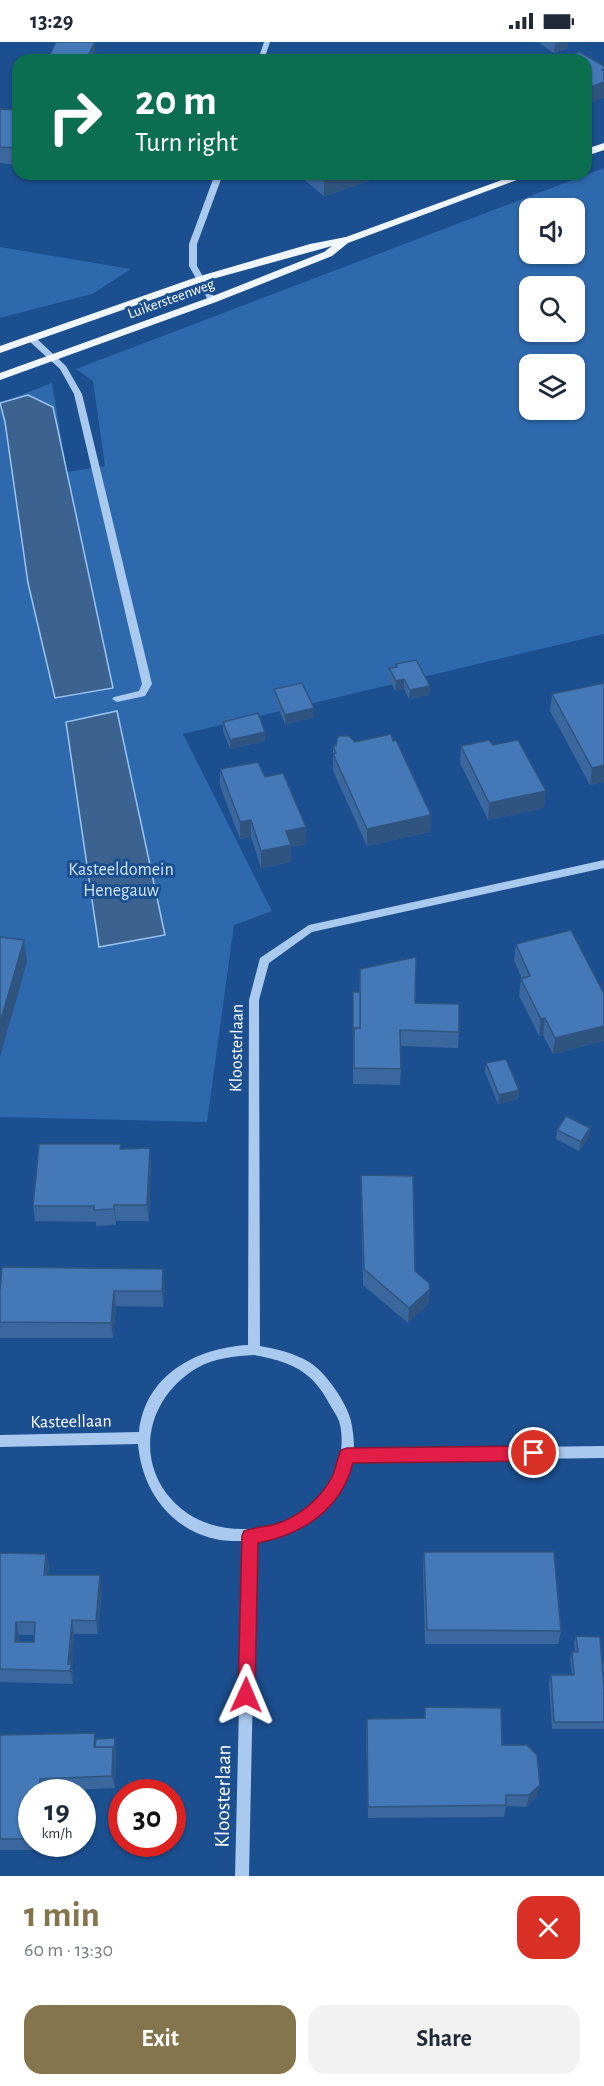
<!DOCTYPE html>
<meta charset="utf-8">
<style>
:root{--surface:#fff;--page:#f2f2f3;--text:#1f2937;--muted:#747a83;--accent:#84754c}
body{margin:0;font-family:"Alegreya Sans",sans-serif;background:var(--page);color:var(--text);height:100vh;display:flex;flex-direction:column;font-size:22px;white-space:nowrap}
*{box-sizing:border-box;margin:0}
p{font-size:20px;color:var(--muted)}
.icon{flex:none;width:33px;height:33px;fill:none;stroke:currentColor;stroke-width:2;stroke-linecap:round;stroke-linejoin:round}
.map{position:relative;height:1834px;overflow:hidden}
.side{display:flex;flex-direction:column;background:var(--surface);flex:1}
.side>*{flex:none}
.banner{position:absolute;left:12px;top:12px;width:580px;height:126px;border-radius:18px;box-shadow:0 2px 4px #0004;background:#0b6e4f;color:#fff;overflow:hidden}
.buttons{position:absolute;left:519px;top:156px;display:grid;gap:12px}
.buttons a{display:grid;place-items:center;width:66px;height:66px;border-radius:12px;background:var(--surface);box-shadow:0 2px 4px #0004;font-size:30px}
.speed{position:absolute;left:18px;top:1737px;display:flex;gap:12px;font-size:30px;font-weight:700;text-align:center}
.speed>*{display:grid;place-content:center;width:78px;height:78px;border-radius:50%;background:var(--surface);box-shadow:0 2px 4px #0004;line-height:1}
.speed small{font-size:15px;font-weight:400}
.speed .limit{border:9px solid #d22;background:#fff;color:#111}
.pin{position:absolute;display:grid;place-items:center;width:51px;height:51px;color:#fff;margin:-26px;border:3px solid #fff;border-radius:50%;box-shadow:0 2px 6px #0007}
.me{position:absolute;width:66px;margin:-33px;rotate:1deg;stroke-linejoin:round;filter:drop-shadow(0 0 4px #0008)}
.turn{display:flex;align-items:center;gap:21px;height:126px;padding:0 24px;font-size:27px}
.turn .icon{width:78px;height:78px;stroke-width:2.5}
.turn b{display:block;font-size:42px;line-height:51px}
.round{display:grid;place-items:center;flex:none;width:63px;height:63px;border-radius:18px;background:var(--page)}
.headline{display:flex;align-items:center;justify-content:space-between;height:102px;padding:0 24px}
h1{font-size:36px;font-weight:600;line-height:45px;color:var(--accent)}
.cta{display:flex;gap:12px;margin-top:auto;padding:12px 24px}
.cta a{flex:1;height:69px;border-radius:18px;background:var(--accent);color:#fff;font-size:24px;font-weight:600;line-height:69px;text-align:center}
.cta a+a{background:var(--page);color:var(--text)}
.status{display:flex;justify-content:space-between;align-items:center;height:42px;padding:0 30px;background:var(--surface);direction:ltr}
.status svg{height:16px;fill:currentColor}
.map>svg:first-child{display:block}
.green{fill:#2e69ad;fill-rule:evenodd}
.water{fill:#3c6290;stroke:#9cc4f0;stroke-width:1.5}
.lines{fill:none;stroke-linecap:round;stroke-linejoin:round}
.minor{fill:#a9c9ee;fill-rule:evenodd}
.major{fill:#f0f6ff;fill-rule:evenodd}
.wall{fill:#3a679d;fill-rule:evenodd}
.shaded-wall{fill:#305480}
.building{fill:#4478b7;stroke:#305480;stroke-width:1.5;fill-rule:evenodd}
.route{fill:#e11d48;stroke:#92132f;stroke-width:1.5}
.labels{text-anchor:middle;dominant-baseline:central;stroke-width:6;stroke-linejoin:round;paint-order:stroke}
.far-street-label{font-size:15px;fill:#fff;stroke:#1b4f8f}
.park-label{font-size:18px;fill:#cfe3fa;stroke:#1b4f8f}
.street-label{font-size:18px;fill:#fff;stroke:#1b4f8f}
.near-street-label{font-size:21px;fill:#fff;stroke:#1b4f8f}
</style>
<div class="status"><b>13:29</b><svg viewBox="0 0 49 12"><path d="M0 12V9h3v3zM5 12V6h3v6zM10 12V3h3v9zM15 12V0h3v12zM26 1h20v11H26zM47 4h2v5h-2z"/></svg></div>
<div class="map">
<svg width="604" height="1834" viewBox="0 0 604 1834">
<rect width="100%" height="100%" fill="#1b4f8f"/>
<g class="green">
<path d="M604,126V592L183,692L272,869L234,883L207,1080L0,1075V361L52,341L67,430L105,424L93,339L76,327ZM530,166H574V212H530ZM530,244H574V290H530ZM530,322H574V368H530Z"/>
<path d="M0,205L131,227L92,252L0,276Z"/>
</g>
<g class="water">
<path d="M28,353L53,365L113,646L55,656L28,541L5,380L0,361Z"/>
<path d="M117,669L165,893L99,905L66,680Z"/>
</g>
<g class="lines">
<g class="minor">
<path d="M264,0H270L264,18H258Z"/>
<path d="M215,132H223L197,202V224L216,258L212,260L208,258L189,224V202Z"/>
<path d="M29,295H35L66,324L82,352L152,642L145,654L117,660L112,657L114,655L139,649L142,642L74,352L60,327L29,299Z"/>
<path d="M604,818V826L312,890L269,921L259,958L260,1304C277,1307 294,1311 309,1320C325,1329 347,1361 351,1379C353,1388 354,1398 354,1407L604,1404V1416L351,1419C339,1466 301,1488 256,1498L249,1834H235L243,1499C236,1499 227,1499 220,1498C171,1489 142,1449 138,1402L0,1405V1393L139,1390C145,1333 196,1306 248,1303L249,958L260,916L309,883ZM254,1313C291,1320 312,1328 330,1363C333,1368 337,1374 339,1379C343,1392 342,1407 339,1420C321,1489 219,1510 172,1458C133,1415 149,1354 197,1326C214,1316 235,1314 254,1313Z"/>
</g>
<g class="major">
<path d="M604,101V108L586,114V107Z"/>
<path d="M518,132H533L348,201L332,214L216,260L0,338V331L208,256L324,210L332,204L205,239L0,311V304L197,235L310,202L346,195Z"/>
</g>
</g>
<g class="wall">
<path d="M538,0H568V6L554,11Z"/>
<path d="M0,67L18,68V123L0,121Z"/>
<path d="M297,132H370L369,139L324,154Z"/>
<path d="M396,622L430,644L429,653L409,657L404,647L395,649L389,636V626L396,625Z"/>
<path d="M604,641V740L590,743L550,669L552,652Z"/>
<path d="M274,647L314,676L285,682L274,656Z"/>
<path d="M223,680L265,699L230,707L223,689Z"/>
<path d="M393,699L431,773L430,790L367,804L333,729V704L355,700Z"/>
<path d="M493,703L544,766L488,778L460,721L461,704Z"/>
<path d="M220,727L265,735L306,802L291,805V820L261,826L251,795L240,797L220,744Z"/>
<path d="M516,902L604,952V999L553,1012L543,993L539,994L519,954L521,937H522L514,918Z"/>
<path d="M360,927L415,961L459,990L458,1006L401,1004V1027L400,1043L353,1042V959L359,950Z"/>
<path d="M486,1021L519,1048L518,1057L498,1062L485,1030Z"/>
<path d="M590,1086L589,1095L579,1109L556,1097L557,1088Z"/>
<path d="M121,1102V1107L150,1106L151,1122L149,1179H116V1183L96,1184V1180L35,1179L33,1164Z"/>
<path d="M361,1133L415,1229L430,1247L428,1262L408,1281L363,1243L361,1149Z"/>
<path d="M165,1242L163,1265L116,1264L113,1296H0V1249Z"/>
<path d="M424,1510L561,1589L558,1602H425L423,1524Z"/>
<path d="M0,1511L46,1512L49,1525L48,1533L102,1547L98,1592H74L72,1626L74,1635L73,1642L0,1640ZM19,1593H34V1600H19Z"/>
<path d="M576,1594L602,1623L604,1617V1687H552L549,1640L551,1633H572L570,1617L572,1610H575L574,1601Z"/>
<path d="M425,1665L502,1703L537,1754L526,1765L506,1764L504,1775L368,1776L366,1690L367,1677L424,1676Z"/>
<path d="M0,1693L96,1697L116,1703L115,1746L43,1749V1750H32V1802H39L38,1808H0Z"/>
</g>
<g class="shaded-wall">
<path d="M95,0L96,16L95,18H86Z"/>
<path d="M560,0H568V6L554,11L555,2Z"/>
<path d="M604,27V56L586,62V47L602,28Z"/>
<path d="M341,132H370L369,139L324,154V138Z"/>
<path d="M404,637V647L395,649L396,639Z"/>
<path d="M430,644L429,653L409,657L410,648Z"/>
<path d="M314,666V676L285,682V673Z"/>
<path d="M265,690V699L230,707V698Z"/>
<path d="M604,723V740L590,743L592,726Z"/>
<path d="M546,749L544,766L488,778L489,761Z"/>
<path d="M431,773L430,790L367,804V787Z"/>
<path d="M251,778V795L240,797V780Z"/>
<path d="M306,785V802L291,805V820L261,826V809L286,789Z"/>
<path d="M24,898L27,920L0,1015V981Z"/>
<path d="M545,976L543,993L539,994L541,977Z"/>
<path d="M604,984V999L553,1012L555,996Z"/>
<path d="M519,1048L518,1057L498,1062L499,1053Z"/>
<path d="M590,1086L589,1095L579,1109L581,1100Z"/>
<path d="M150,1106L151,1122L149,1179L147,1163Z"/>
<path d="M114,1163L116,1179V1183L114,1167Z"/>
<path d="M163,1227L165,1242L163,1265L162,1249Z"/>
<path d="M430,1247L428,1262L408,1281L409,1266Z"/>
<path d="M114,1249L116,1264L113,1296L111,1281Z"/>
<path d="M46,1512L49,1525L46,1546L44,1533Z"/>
<path d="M100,1533L102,1547L98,1592L96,1579Z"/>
<path d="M72,1578L74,1592L72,1626L74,1635L73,1642L68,1622Z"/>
<path d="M16,1580L19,1593L18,1613L15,1600Z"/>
<path d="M115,1696L116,1703L115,1746L112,1734L113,1705Z"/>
<path d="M40,1737L43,1749V1750H39Z"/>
<path d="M540,1743L537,1754L526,1765L529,1753Z"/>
</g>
<g class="building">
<path d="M56,0H95L86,18H47Z"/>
<path d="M580,10L604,24V27L602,28L604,29V40L586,47V18H568L574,16L576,11Z"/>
<path d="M486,14L492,18H479L477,17Z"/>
<path d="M0,67L18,68V106L0,105Z"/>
<path d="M317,132H341L324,138Z"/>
<path d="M416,618L430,644L410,648L404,637L396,639L389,626L397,625L396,622Z"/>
<path d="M302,641L314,666L285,673L274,647Z"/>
<path d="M604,641V723L592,726L552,652Z"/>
<path d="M258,671L265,690L230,698L223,680Z"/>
<path d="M391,692L393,699L396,698L431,773L367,787L333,712L336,711L333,704H336L338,694H349L355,700Z"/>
<path d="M489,698L493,703L518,698L546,749L489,761L461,704Z"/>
<path d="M258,720L265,735L283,731L306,785L286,789L291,803L261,809L251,778L240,780L220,727Z"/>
<path d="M571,888L604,952V984L555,996L545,976L541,977L521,937L530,934L516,902Z"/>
<path d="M0,895L24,898L0,981Z"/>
<path d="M416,915L415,961L459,962V990L400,988L401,1027L354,1026V986H360V927Z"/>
<path d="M353,950H360V986H354L353,993Z"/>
<path d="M506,1017L519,1048L499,1053L486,1021Z"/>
<path d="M566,1074L590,1086L581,1100L557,1088Z"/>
<path d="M39,1102H121L120,1107L150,1106L147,1163H114V1167L94,1168V1164H33Z"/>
<path d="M361,1133L413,1134L415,1229L429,1241L430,1247L409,1266L364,1227Z"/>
<path d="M2,1225L163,1227L162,1249H114L111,1281L0,1280V1249Z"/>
<path d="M424,1510H554L561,1589L427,1588Z"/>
<path d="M0,1511L46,1512L44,1533H100L96,1579L72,1578L68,1622H71L70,1629L0,1627ZM16,1580H35L34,1600H15Z"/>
<path d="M576,1594L600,1595L604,1648V1680H554L551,1633H574L572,1610H578Z"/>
<path d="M425,1665L501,1666L502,1703H527L537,1713L540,1743L529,1753H506V1763L368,1765L367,1677L425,1676Z"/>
<path d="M95,1691L94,1705H113L112,1734L40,1737L39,1750H32V1797H0V1693Z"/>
<path d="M115,1696L114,1710L113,1705H95L96,1697Z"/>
</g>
<path class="route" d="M534,1404L540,1406L542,1411L540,1416L534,1419L353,1421C341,1467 304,1492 258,1501L255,1653L253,1659L246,1662L240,1659L238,1653L242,1494L244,1489C255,1485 266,1485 276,1482C299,1475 321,1456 332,1435C336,1426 337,1417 341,1408L347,1406Z"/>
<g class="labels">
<g class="far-street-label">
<text transform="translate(171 257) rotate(-20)">Luikersteenweg</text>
</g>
<g class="park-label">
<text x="121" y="828">Kasteeldomein<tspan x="121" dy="21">Henegauw</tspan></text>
</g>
<g class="street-label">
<text transform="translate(237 1006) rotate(-89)">Kloosterlaan</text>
<text transform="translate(71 1380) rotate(-1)">Kasteellaan</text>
</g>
<g class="near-street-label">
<text transform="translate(223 1754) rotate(-89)">Kloosterlaan</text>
</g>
</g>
</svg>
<div class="buttons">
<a><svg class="icon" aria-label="sound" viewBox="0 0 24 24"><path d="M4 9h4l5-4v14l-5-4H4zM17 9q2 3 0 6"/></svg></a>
<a><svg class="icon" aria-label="search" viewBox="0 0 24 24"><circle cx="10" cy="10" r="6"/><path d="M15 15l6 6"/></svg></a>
<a><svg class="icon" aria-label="layers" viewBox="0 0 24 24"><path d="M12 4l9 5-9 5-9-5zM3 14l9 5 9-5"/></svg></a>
</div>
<div class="speed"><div>19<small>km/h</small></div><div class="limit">30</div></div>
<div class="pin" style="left:534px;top:1411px;background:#d93025"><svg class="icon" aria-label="arrive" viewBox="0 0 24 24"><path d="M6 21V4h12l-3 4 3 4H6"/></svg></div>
<svg class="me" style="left:246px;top:1653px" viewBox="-20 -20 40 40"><path d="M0-17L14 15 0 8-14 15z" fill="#e11d48" stroke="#fff" stroke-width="4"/></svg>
<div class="banner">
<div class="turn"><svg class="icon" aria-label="right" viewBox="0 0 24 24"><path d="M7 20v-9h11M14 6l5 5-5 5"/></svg><div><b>20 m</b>Turn right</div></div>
</div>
</div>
<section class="side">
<div class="headline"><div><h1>1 min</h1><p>60 m · 13:30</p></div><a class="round" style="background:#d93025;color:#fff"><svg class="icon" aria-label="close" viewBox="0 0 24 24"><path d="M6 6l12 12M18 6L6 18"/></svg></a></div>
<div class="cta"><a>Exit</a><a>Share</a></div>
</section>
